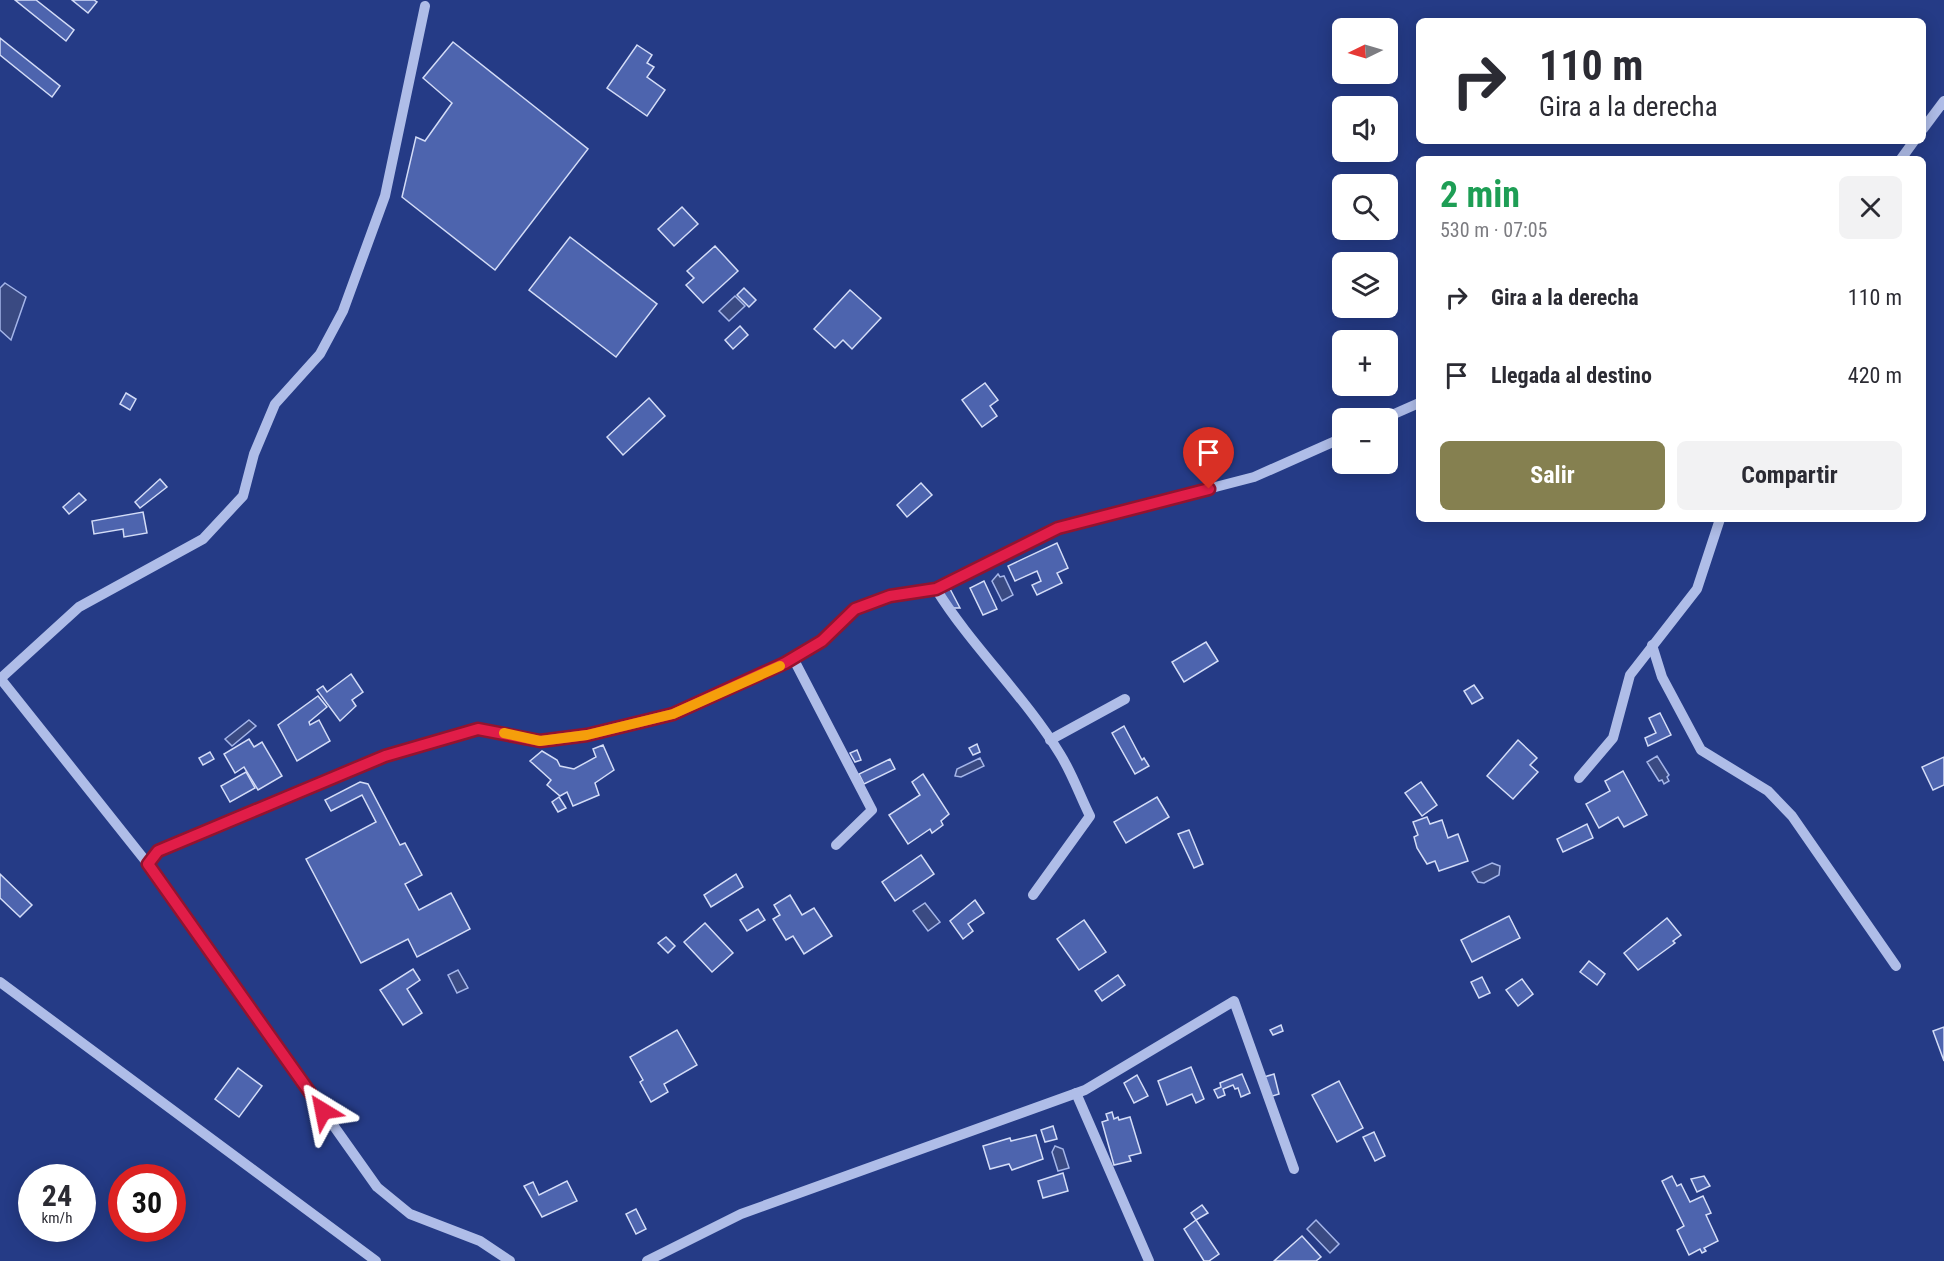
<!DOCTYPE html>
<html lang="es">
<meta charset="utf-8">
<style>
:root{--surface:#fff;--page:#f2f2f3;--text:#2b2b33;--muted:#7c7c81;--accent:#858050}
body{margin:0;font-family:"Roboto Condensed",sans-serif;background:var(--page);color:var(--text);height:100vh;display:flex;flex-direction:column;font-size:22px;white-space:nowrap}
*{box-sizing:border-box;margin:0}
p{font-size:20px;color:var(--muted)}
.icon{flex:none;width:33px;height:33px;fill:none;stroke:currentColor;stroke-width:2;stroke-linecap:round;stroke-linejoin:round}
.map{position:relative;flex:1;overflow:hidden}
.drawer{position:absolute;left:1416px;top:156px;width:510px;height:366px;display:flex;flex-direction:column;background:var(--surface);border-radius:9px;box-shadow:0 3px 15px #0003}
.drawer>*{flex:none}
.hud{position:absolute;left:1416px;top:18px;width:510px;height:126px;border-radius:9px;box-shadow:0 3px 15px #0003;background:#fff;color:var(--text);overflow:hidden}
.needle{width:39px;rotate:265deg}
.tools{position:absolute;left:1332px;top:18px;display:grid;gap:12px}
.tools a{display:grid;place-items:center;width:66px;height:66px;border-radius:9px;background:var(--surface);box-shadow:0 3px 15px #0003;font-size:30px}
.speed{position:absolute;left:18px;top:1164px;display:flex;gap:12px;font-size:30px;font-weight:700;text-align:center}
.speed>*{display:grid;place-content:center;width:78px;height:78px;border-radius:50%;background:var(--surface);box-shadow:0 3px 15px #0003;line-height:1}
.speed small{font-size:15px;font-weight:400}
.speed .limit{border:9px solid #d22;background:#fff;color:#111}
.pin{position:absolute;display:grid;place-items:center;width:51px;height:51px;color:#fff;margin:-62px -26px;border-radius:50% 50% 50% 0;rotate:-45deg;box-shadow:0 0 6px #0007}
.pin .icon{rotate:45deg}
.me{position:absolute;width:66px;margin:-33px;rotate:325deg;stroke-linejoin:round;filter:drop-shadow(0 0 4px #0008)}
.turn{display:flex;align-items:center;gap:21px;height:126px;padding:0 24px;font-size:27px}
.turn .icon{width:78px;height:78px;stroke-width:2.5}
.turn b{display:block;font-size:42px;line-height:51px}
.round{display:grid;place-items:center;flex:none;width:63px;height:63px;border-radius:9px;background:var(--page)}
.overview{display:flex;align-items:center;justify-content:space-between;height:102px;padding:0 24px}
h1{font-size:36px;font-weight:700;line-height:45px;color:#1e9e55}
.action{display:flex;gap:12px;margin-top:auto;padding:12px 24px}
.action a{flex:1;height:69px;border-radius:9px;background:var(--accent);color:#fff;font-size:24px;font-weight:700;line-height:69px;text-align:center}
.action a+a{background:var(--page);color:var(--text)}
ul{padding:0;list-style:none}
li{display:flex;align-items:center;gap:18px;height:78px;padding:0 24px}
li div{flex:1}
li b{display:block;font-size:22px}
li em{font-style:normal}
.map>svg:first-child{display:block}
.water{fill:#3a4a82;stroke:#a4b5e9;stroke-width:1.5}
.building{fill:#4d64ae;stroke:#d3dcf7;stroke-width:1.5}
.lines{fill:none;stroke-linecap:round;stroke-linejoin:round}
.minor{stroke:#afbde8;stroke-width:10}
.route-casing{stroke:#92132f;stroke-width:15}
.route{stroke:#e11d48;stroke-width:10}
.slow{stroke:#f59e0b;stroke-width:10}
</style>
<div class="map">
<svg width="1944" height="1261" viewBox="0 0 1944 1261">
<rect width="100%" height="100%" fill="#253b86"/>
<g class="water">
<path d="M5,283L26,297L11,340L0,330V288Z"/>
<path d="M735,296L745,306L729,321L719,311Z"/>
<path d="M998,574L1000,577L1004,576L1013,595L1002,601L992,581Z"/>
<path d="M249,720L256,726L232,746L225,739Z"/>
<path d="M1657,756L1669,775L1667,777L1669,781L1664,784L1662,780L1659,781L1647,762Z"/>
<path d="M980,758L984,766L961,777L955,776L957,769Z"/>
<path d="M1492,863L1500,866L1499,875L1484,883L1478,882L1472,872Z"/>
<path d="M925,903L940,922L928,931L913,911Z"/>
<path d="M458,970L468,988L457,993L448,975Z"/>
<path d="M1055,1146L1063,1149L1069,1168L1058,1171L1052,1152Z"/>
<path d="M1316,1220L1339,1244L1330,1253L1307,1229Z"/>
</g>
<g class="building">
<path d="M15,0H36L74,30L66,41Z"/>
<path d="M72,0H94L97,2L88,13Z"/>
<path d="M0,38L60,86L52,97L0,55Z"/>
<path d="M453,42L588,149L495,270L402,197L416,137L425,141L452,103L423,78Z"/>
<path d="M637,45L652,55L647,63L654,67L647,77L665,90L647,116L607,88Z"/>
<path d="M682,207L698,224L674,246L658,229Z"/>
<path d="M570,237L657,304L616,357L529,290Z"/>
<path d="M715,246L738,271L703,303L686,285L694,278L687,271Z"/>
<path d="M744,288L756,300L749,307L737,295Z"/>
<path d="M850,290L881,318L852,349L843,340L835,348L814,329Z"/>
<path d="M740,326L748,335L733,349L725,340Z"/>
<path d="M985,383L998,400L990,406L997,416L982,427L962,400Z"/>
<path d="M126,393L136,399L130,410L120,404Z"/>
<path d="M649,398L665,416L623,455L607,437Z"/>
<path d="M160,479L167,487L140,508L135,502Z"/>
<path d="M921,483L932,495L907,517L897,505Z"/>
<path d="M79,493L86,500L69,514L63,507Z"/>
<path d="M143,512L147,533L124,537L123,529L94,534L92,521Z"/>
<path d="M1057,543L1068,568L1057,573L1062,583L1037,595L1032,585L1041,581L1037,571L1015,581L1008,566Z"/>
<path d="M984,581L997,609L983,615L970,588Z"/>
<path d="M949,587L960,608H951L939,592Z"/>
<path d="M1206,642L1218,661L1184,682L1172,662Z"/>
<path d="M351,674L363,692L352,700L356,706L340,721L317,690L323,686L327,692Z"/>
<path d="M1474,685L1483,698L1472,704L1464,691Z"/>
<path d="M318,696L327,707L309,722L310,725L319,720L330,741L297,761L278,725Z"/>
<path d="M1660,713L1671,735L1648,746L1645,738L1656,733L1649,718Z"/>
<path d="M1124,726L1142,760L1144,758L1149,766L1135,774L1112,733Z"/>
<path d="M249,739L254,747L262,742L282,776L258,790L244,767L235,773L224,754Z"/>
<path d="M1518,740L1537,758L1530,765L1538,772L1513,799L1487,776Z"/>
<path d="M977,744L980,752L973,755L969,748Z"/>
<path d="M603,745L614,770L595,783L599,795L573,806L567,792L560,796L547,785L551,780L530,761L542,751L557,760L560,766L574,769L596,757L593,749Z"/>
<path d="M857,750L861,760L855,762L850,753Z"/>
<path d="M210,752L214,759L203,765L199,758Z"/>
<path d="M1944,757V785L1933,790L1922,767Z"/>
<path d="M890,759L895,769L864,784L859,774Z"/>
<path d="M1623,771L1647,815L1624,827L1618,817L1599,828L1586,804L1610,791L1605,781Z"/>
<path d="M246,772L255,788L230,802L221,786Z"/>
<path d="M923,774L949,814L941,821L943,825L932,833L930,829L908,844L889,815L920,795L912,782Z"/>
<path d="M360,782L368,784L400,845L405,843L422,875L405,884L419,910L451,893L470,929L417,957L408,939L361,963L306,859L376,822L362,795L331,811L325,800Z"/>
<path d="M1421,782L1437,805L1422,816L1405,793Z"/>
<path d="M559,797L566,808L558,812L552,802Z"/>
<path d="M1157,797L1169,817L1126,843L1114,822Z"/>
<path d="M1427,817L1430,824L1442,820L1448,838L1458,834L1468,861L1439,871L1435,861L1427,864L1417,848L1414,837L1418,835L1413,822Z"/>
<path d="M1587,824L1593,838L1563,852L1557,839Z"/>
<path d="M1189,830L1203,864L1194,868L1178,834Z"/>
<path d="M921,855L934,874L895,901L882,882Z"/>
<path d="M0,874L32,905L20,917L0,898Z"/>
<path d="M736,874L743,887L711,907L704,895Z"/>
<path d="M790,895L802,915L814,908L832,936L804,954L793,936L786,940L773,919L780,915L774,905Z"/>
<path d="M975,900L984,913L968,924L973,931L963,939L950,921Z"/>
<path d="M758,909L765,920L747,931L740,920Z"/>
<path d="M1509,916L1520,938L1472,962L1461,940Z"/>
<path d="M1667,918L1681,935L1673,941L1675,943L1638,970L1624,953Z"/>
<path d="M1084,920L1106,952L1079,970L1057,939Z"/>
<path d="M705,923L733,953L712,972L684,942Z"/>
<path d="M666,937L675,946L668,953L658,943Z"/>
<path d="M1589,961L1605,974L1597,985L1580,972Z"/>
<path d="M413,969L420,980L407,989L422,1013L403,1025L380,990Z"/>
<path d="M1118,975L1125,985L1102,1001L1095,991Z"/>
<path d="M1482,977L1490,993L1479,998L1471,982Z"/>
<path d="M1522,979L1533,994L1518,1006L1506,990Z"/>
<path d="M1281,1025L1283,1031L1273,1035L1270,1030Z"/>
<path d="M1944,1027V1061L1933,1031Z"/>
<path d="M677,1030L697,1065L664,1084L668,1092L651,1102L640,1082L643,1080L630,1057Z"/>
<path d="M1191,1067L1204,1099L1196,1103L1192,1094L1167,1105L1158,1081Z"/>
<path d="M238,1068L262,1086L239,1117L215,1099Z"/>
<path d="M1242,1074L1250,1093L1241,1097L1238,1088L1235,1089L1233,1085L1223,1089L1225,1095L1218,1098L1214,1090L1221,1087L1220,1083Z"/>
<path d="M1274,1074L1279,1094L1269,1097L1264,1077Z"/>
<path d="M1137,1075L1148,1096L1134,1103L1124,1083Z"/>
<path d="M1339,1081L1363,1128L1337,1142L1312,1095Z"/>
<path d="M1112,1112L1114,1119L1118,1117L1119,1120L1130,1117L1141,1153L1129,1156L1131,1161L1114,1165L1102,1122L1108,1120L1106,1114Z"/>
<path d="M1053,1126L1057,1139L1045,1142L1041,1130Z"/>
<path d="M1374,1132L1385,1156L1375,1161L1363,1137Z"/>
<path d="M1036,1135L1043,1159L1012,1170L1009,1164L990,1169L983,1146L1010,1138L1011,1141Z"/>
<path d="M1063,1173L1068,1191L1043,1198L1038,1181Z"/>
<path d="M1672,1176L1677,1186L1681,1184L1690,1202L1703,1196L1711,1213L1706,1215L1718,1241L1704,1248L1706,1251L1702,1253L1700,1249L1689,1255L1677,1230L1684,1226L1662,1181Z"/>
<path d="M1704,1176L1710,1186L1697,1192L1691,1179Z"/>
<path d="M567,1181L577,1201L542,1217L524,1186L533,1182L539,1195Z"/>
<path d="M1202,1205L1208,1213L1196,1220L1191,1213Z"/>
<path d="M636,1209L646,1229L636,1234L626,1214Z"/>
<path d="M1196,1220L1219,1254L1209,1261H1204L1184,1229Z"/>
<path d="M1302,1236L1321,1257L1316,1261H1274Z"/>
</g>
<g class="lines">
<g class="minor">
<path d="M1923,129L1944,101"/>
<path d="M1901,159L1914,141"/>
<path d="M1385,418L1419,403"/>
<path d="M936,589C972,647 1024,695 1060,754C1072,773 1080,796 1090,816L1033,895"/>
<path d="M1652,645L1662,677L1701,750L1768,791L1792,816L1896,966"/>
<path d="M793,658L872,810L836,845"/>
<path d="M0,678L148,864L377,1187L410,1214L480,1241L510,1261"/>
<path d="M1,678L79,607L203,539L243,496L254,454L275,404L320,354L343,311L385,196L425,6"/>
<path d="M1050,740L1125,699"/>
<path d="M1579,778L1613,738L1630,675L1697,589L1720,519"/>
<path d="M148,864L158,851L385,757L478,729L540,741L587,735L673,714L785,663L822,641L856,609L890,596L936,589L1057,528L1254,477L1342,438"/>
<path d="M0,982L376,1261"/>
<path d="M1076,1093L1149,1261"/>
<path d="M647,1261L741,1214L1085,1090L1234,1001L1294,1169"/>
</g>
</g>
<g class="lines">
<defs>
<path id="route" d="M323,1111L148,864L158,851L385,756L478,729L540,741L587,735L673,714L785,663L822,641L855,609L890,596L936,589L1058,528L1209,489"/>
</defs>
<use href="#route" class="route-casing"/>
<use href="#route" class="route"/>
<path class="slow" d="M504,733L540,741L587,735L673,714L780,666"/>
</g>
</svg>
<div class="tools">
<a><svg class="needle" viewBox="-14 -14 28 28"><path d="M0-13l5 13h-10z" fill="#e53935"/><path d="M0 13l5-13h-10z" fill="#7c7c81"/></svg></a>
<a><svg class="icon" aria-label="sound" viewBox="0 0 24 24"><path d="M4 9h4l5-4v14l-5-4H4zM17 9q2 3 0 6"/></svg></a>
<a><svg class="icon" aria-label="search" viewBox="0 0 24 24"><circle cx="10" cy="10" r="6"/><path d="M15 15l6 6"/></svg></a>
<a><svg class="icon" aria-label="layers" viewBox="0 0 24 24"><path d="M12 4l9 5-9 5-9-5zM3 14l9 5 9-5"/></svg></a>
<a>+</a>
<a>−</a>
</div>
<div class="speed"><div>24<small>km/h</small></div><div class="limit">30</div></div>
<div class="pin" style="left:1209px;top:489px;background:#d93025"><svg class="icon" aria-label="arrive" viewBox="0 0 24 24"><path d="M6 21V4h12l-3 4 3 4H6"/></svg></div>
<svg class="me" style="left:323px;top:1111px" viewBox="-20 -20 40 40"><path d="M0-17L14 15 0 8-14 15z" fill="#e11d48" stroke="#fff" stroke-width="4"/></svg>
<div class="hud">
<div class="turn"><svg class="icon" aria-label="right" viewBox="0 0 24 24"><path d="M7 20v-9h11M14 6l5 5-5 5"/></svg><div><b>110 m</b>Gira a la derecha</div></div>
</div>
<section class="drawer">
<div class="overview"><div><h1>2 min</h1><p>530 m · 07:05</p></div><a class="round"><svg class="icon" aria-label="close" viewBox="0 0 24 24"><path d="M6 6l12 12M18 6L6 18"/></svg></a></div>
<ul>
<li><svg class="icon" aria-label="right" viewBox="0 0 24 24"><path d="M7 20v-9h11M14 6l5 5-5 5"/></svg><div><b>Gira a la derecha</b></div><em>110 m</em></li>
<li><svg class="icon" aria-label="arrive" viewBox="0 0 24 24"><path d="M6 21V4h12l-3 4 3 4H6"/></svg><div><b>Llegada al destino</b></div><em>420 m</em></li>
</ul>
<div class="action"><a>Salir</a><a>Compartir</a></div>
</section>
</div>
